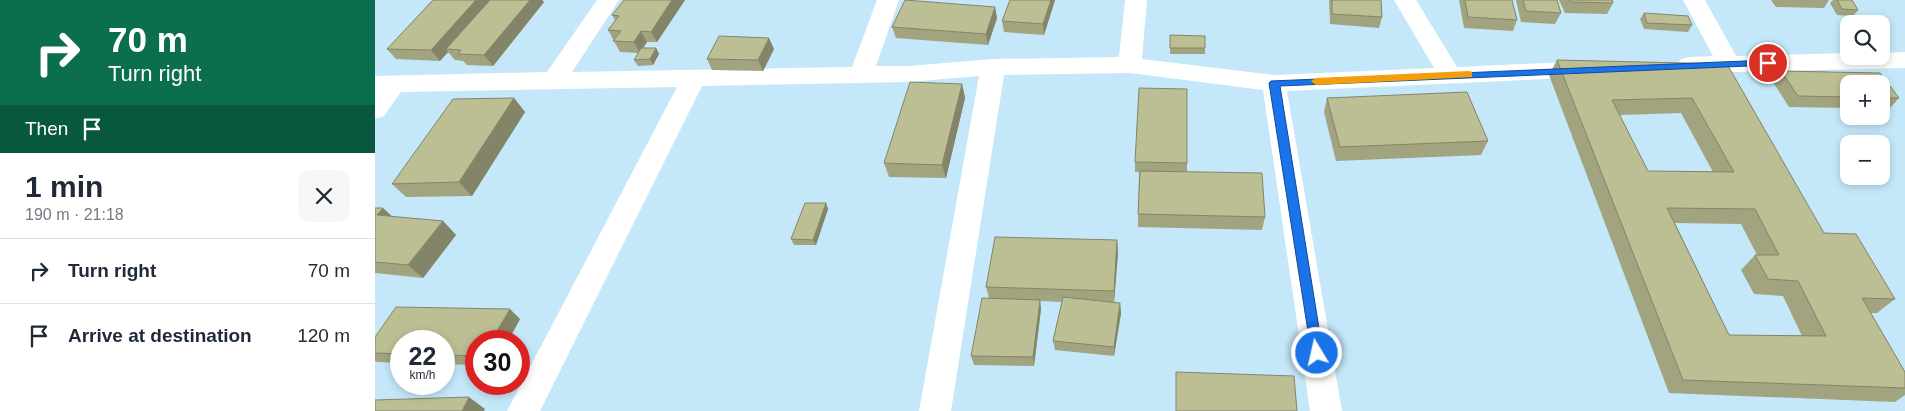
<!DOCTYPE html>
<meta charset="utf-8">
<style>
:root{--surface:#fff;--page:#f6f6f7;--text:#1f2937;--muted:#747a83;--line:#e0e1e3}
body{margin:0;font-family:Arial,sans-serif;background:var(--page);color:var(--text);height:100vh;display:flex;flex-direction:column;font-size:19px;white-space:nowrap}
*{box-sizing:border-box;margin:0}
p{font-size:16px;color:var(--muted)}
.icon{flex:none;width:28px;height:28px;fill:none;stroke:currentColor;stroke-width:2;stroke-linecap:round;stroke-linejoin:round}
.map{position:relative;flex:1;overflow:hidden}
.panel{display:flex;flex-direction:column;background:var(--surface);width:375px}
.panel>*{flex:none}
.top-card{background:#0b6e4f;color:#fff;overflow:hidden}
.controls{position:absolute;left:1465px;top:15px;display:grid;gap:10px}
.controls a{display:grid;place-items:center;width:50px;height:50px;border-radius:10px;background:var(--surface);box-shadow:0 2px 8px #0003;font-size:25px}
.speed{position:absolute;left:15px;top:330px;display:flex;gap:10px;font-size:25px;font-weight:700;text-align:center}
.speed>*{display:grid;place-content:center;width:65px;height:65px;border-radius:50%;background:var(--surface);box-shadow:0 2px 8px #0003;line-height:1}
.speed small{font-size:12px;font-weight:400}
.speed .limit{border:8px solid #d22;background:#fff;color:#111}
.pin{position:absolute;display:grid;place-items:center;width:42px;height:42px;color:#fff;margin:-21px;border:2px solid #fff;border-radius:50%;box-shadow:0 1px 5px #0007}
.me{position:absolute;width:55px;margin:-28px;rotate:351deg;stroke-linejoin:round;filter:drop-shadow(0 0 4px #0008)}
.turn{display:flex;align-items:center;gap:18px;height:105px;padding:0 25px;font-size:22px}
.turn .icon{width:65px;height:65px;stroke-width:2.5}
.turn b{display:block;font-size:35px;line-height:42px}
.then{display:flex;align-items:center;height:48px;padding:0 25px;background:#0003;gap:10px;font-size:19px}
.round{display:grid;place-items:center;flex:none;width:52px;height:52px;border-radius:10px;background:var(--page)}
.head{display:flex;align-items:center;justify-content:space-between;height:85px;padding:0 25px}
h1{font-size:30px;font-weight:700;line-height:38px}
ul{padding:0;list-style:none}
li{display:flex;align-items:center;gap:15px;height:65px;padding:0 25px;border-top:1px solid var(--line)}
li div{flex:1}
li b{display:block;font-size:19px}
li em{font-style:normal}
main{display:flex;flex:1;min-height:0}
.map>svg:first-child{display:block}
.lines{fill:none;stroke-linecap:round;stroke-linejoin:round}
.minor{fill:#fff;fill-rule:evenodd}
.wall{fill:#a2a37f;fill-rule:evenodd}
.shaded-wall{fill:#848568}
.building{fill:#bcbe94;stroke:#848568;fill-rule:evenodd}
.route{fill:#1a73e8;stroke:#114b97}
.slow{fill:#f59e0b}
</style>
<main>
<section class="panel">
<div class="top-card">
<div class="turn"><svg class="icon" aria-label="right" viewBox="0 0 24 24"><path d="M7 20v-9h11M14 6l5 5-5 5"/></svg><div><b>70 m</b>Turn right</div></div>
<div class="then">Then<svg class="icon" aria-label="arrive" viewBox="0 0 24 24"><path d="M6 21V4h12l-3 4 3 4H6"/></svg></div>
</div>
<div class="head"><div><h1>1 min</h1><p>190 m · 21:18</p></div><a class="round"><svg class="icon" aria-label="close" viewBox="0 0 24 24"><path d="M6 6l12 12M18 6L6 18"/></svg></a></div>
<ul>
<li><svg class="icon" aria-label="right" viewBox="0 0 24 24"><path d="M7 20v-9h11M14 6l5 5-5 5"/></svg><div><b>Turn right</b></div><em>70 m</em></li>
<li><svg class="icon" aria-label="arrive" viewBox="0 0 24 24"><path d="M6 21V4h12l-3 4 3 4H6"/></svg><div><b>Arrive at destination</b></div><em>120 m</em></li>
</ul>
</section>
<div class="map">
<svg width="1530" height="411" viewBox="0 0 1530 411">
<rect width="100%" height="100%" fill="#c4e8fa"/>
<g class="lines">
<g class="minor">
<path d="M222,0H244L197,72L477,67L502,0H524L501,66H534L618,59L744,57L750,0H772L767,59L899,75L1059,68L1019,0H1041L1082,67L1214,61L1222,63L1226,69L1222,75L1214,77L912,91L967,411H935L888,90L755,73L629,75L576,411H544L604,76L534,82L327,86L165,411H132L302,87L26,92L9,116L0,119V76L172,72Z"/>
<path d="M1308,0H1330L1361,56L1474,53V56H1506V53L1530,52V68L1314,73L1306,71L1302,65L1306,59L1314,57L1338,56Z"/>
</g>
</g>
<g class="wall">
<path d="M58,0H167L169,2L118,66L92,65L88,61L80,60L73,52L65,61L21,59L12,49Z"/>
<path d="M310,0L282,42H272L268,48H281L284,54L278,65L263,66L259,60L263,53L245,52L233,30L240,20L237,15Z"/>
<path d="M635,0H680L669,35L629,32L627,21Z"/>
<path d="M954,0H1006L1007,17L1004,28L955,24Z"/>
<path d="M1084,0H1137L1142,20L1138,31L1089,28Z"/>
<path d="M1141,0H1182L1186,13L1180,24L1146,22Z"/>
<path d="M1184,0H1237L1238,3L1232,14L1190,13Z"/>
<path d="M1396,0H1454L1449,8L1401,7Z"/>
<path d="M1458,0H1477L1483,10L1478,16L1462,15L1455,3Z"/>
<path d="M620,7L622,18L613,45L521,38L517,27Z"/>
<path d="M1269,13L1317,25L1313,32L1269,29L1265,19Z"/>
<path d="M795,35L830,48V54H795Z"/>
<path d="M399,49L388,71L337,70L332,59Z"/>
<path d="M1182,60L1352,64L1449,233L1520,299L1502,313H1496L1530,372V395L1520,402L1294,393L1174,75ZM1306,113L1338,172L1273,171L1245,115ZM1300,223L1366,224L1382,255H1380L1366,270L1379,294L1408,296L1427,336L1354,335Z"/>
<path d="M1406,71L1505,73L1524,98L1514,109H1506V84H1474V108L1414,107L1398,82Z"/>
<path d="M587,84L590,98L571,178L514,177L509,163Z"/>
<path d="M139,98L150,112L97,196L31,197L17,184Z"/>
<path d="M952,98L1113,141L1106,155L961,161L949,112Z"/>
<path d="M760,162L812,163V172L890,217L887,230L763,227L764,172H760Z"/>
<path d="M451,203L453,209L441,245H419L416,239Z"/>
<path d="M0,208H8L17,217L68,221L81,235L48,278L0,273Z"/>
<path d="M742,240L743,253L739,303H745L746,313L739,356L680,350L678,341L687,302L665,301L666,309L659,366L599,365L596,356L614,298L611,287Z"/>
<path d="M145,319L133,341H101V365L69,364V341H26V363L2,362L0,361V337Z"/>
</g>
<g class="shaded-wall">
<path d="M101,0H118L71,49L73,52L65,61L56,50Z"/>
<path d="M155,0H167L169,2L118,66L109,55Z"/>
<path d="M297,0H310L282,42L276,32Z"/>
<path d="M676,0H680L669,35L668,24Z"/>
<path d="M620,7L622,18L613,45L611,34Z"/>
<path d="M266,31L272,42L265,53L259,42Z"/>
<path d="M394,38L399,49L388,71L383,60Z"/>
<path d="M281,48L284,54L278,65L275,59Z"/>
<path d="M587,84L590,98L571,178L567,165Z"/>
<path d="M139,98L150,112L97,196L84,182Z"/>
<path d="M451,203L453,209L441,245L438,240Z"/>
<path d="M8,208L23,222L2,215Z"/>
<path d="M68,221L81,235L48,278L33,265Z"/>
<path d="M742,240L743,253L739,303V291Z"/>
<path d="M665,300L666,309L659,366L658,357Z"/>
<path d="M745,303L746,313L739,356V347Z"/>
<path d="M135,309L145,319L133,341H116Z"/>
<path d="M94,397L110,409L109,411H87Z"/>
</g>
<g class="building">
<path d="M58,0H101L56,50L12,49Z"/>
<path d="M115,0H155L109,55L83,54L86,50L71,49Z"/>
<path d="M249,0H297L276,32L266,31L259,42L238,41L246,31L233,30L244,16L237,15Z"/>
<path d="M530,0L620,7L611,34L517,27Z"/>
<path d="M635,0H676L668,24L627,21Z"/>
<path d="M957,0H1006L1007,17L957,14Z"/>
<path d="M1090,0H1137L1142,20L1093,17Z"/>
<path d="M1148,0H1182L1186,13L1151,11Z"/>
<path d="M1194,0H1237L1238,3L1195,2Z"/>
<path d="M1462,0H1477L1483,10L1467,9Z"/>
<path d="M1269,13L1313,16L1317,25L1272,23Z"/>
<path d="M795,35L830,36V48H795Z"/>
<path d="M344,36L394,38L383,60L332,59Z"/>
<path d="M266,48H281L275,59L259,60Z"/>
<path d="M1182,60L1352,64L1449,233L1481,234L1520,299L1487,298L1530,372V388L1308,380ZM1317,98L1359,172L1273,171L1237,100ZM1292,208L1380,209L1404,255H1380L1393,279L1423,281L1451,336L1354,335Z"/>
<path d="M1406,71L1505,73L1524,98H1506V84H1474V97L1423,96Z"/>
<path d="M535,82L587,84L567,165L509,163Z"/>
<path d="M764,88L812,89V163L760,162Z"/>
<path d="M1092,92L1113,141L965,147L952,98Z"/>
<path d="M139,98L84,182L17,184L78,99Z"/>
<path d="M765,171L887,173L890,217L763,214Z"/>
<path d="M430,203H451L438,240L416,239Z"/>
<path d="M0,208H8L2,215L68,221L33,265L0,262Z"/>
<path d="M620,237L742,240L739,291L611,287Z"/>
<path d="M688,297L745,303L739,347L678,341Z"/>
<path d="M607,298L665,300L658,357L596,356Z"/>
<path d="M21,307L135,309L116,341H101V356L69,355V341H26V354L0,353V337Z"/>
<path d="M801,372L919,376L922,411H801Z"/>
<path d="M94,397L87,411H0V400Z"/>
</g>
<path class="route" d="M1393,60L1397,61V65L905,86L948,353L946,357L942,359L937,357L894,83L896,81Z"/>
<path class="slow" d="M1094,71L1097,72V77L941,85L936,81L941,78Z"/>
</svg>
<div class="controls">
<a><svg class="icon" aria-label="search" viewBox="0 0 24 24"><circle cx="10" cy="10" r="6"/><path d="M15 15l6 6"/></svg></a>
<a>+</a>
<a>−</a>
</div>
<div class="speed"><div>22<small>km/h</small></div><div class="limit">30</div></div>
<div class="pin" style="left:1393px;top:63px;background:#d93025"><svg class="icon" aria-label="arrive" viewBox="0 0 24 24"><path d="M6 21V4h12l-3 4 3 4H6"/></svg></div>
<svg class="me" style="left:942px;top:353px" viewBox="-20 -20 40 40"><circle r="17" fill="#1a73e8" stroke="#fff" stroke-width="3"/><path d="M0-11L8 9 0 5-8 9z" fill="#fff"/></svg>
</div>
</main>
